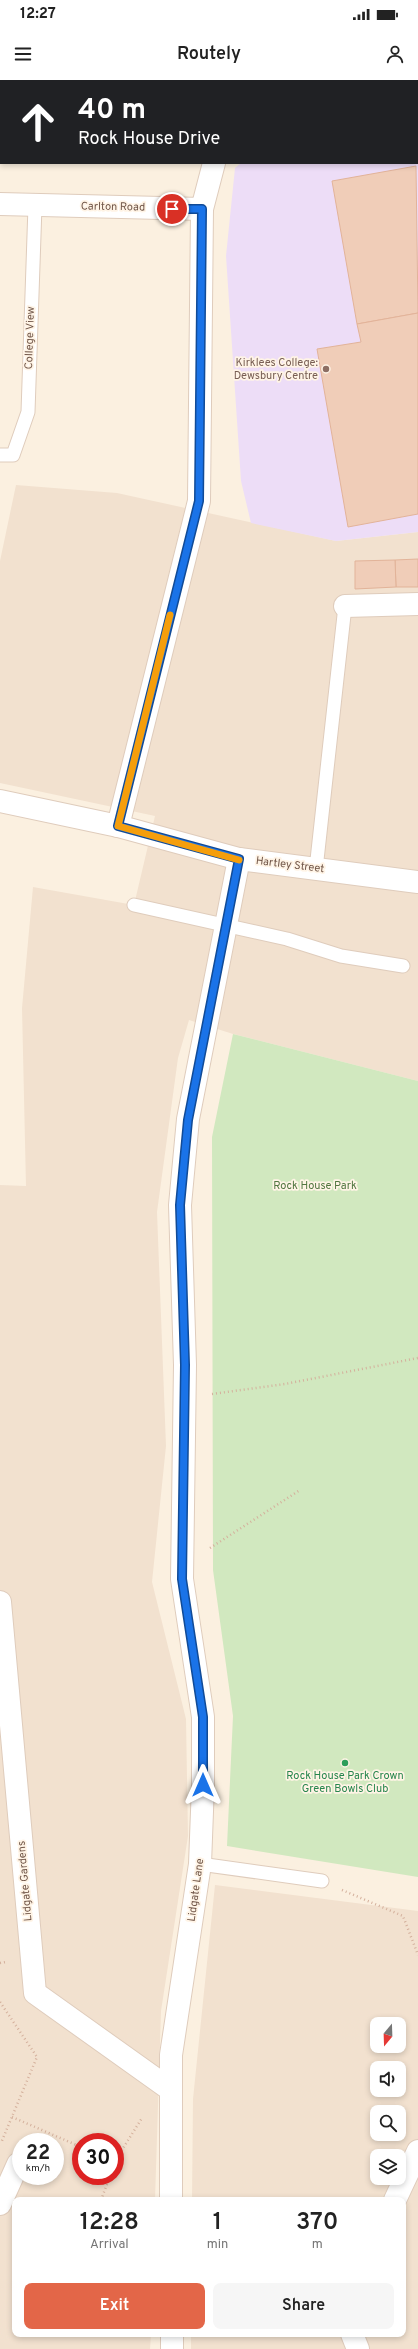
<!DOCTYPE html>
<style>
:root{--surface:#fff;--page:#f6f6f6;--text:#222;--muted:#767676;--accent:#e36648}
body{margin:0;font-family:Overpass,sans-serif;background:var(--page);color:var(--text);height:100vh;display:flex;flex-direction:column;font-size:15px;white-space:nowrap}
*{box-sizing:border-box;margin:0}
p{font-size:13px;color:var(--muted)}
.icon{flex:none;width:22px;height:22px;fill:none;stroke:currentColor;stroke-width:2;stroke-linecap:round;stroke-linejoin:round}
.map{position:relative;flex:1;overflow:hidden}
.sheet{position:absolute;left:12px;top:2117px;width:394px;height:140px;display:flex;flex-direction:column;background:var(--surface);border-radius:8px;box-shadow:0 2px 6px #0003}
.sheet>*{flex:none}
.hud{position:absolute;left:0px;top:0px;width:418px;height:84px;box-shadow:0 2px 6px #0003;background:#202124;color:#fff;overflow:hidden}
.needle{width:26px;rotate:199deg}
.buttons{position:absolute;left:370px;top:1937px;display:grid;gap:8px}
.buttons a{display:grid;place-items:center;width:36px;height:36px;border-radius:8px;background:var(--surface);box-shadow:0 2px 6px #0003;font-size:20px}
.speed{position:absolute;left:12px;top:2053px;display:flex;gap:8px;font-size:20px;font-weight:700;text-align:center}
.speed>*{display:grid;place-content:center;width:52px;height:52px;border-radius:50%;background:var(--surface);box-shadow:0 2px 6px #0003;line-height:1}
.speed small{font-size:10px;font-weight:400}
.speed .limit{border:6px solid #d22;background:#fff;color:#111}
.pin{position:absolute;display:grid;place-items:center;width:34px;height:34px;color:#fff;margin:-17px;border:2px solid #fff;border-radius:50%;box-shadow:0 1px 4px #0007}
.me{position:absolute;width:44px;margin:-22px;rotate:0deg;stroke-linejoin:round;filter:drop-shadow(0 0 3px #0008)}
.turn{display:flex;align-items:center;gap:14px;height:84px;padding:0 12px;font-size:18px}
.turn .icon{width:52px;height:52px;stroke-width:2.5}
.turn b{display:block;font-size:28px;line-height:34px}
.eta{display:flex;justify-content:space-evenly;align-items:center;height:68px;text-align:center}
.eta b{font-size:24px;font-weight:600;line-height:28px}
.action{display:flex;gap:8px;margin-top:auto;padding:8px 12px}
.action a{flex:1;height:46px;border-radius:8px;background:var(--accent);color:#fff;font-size:16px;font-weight:600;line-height:46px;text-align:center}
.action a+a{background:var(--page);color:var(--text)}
.status{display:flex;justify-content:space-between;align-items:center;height:28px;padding:0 20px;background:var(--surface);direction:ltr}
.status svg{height:11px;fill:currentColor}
header{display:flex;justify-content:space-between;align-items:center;height:52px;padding:0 12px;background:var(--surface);font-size:18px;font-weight:600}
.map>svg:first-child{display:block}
.residential{fill:#f2e1cf;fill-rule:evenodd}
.education{fill:#edddf7}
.green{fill:#d1e8bf}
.building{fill:#f0cdb8;stroke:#e2b399}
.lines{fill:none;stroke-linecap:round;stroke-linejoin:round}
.service-casing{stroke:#dfccbc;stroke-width:15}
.minor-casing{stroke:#dfccbc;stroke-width:24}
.path{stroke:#d4b09c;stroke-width:2.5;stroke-dasharray:1 3;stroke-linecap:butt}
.service{stroke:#fff;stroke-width:13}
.minor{stroke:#fff;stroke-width:22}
.route-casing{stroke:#114b97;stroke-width:10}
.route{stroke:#1a73e8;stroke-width:7}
.slow{stroke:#f59e0b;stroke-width:7}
.education-dot{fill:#8d6e63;stroke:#fff4e6;stroke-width:1.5}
.leisure-dot{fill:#2e9e5b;stroke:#fff4e6;stroke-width:1.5}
.labels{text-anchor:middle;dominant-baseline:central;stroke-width:3.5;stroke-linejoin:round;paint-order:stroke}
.street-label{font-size:11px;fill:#715648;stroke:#fff4e6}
.education-label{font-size:11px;fill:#785e54;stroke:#fff4e6;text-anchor:end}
.park-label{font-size:11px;fill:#527741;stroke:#fff4e6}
.leisure-label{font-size:11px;fill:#27864d;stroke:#fff4e6}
</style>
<div class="status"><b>12:27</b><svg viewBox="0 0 49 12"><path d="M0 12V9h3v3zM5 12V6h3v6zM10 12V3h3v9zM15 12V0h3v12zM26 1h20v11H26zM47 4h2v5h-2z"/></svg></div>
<header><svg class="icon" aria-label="menu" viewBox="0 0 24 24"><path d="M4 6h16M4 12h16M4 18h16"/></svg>Routely<svg class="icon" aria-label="person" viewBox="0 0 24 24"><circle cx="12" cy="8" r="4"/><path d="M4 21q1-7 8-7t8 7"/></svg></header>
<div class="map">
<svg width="418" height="2269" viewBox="0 0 418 2269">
<rect width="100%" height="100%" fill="#fbf0e0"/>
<g class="residential">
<path d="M16,405L117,413L336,461L418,452V1001L233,954L189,940L178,978L157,1132L166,1366L152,1502L186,1639L188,1756L161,1931L155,2120H15V2254H151L150,2269H0V1105L26,1106L22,928L33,807L134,825L155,736L0,703V481ZM21,2062H55V2096H21ZM81,2062H115V2096H81Z"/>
<path d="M215,1805L418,1831V2269H191V2254H403V2120H192L193,2019ZM377,1944H399V1966H377ZM377,1988H399V2010H377ZM377,2032H399V2054H377ZM377,2076H399V2098H377Z"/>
</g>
<path class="education" d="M418,41V452L336,461L251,443L241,401L226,176L235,88L241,83H417Z"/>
<path class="green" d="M233,954L418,1001V1797L227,1766L233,1636L213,1490L212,1057Z"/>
<g class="building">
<path d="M416,86L418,233L357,244L332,101Z"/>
<path d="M418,233V434L348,447L317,269L361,262L357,244Z"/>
<path d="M418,479V507H396L395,480Z"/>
<path d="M395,480L396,507L355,509V481Z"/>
</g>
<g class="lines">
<defs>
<g id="service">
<path d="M0,68H1"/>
<path d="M0,375H13L28,332L35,126"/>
<path d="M316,789L345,526"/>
<path d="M134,825L287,859L341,876L403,886"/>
<path d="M200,1784L322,1801"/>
</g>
<g id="minor">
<path d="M417,3H418"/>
<path d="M0,124L202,129L214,83"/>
<path d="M345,526L418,524"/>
<path d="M0,721L118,746L239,779L418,802"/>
<path d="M118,746L199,421L202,129"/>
<path d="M0,1522L35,1913L171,2010"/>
<path d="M171,2120V1975L200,1784L203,1705V1637L182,1499L185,1285L180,1125L188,1039L239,779"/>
<path d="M395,2120L418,2071"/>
<path d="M0,2124L18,2084"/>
<path d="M352,2254L358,2269"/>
<path d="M172,2269V2254"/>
</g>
</defs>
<use href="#service" class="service-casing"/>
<use href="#minor" class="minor-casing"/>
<g class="path">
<path d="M212,1314L285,1304L418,1278"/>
<path d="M210,1468L300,1410"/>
<path d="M342,1810L403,1836L418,1875"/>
<path d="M0,1883L6,1882"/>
<path d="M0,1922L37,1977L1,2063"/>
<path d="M12,2037L81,2067"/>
<path d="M115,2081L142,2038"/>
<path d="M101,2120L110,2096"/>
</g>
<use href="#service" class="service"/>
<use href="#minor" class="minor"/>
</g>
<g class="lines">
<defs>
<path id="route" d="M172,129H202L199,421L118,746L239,779L188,1040L180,1125L185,1285L182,1499L203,1637V1705"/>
</defs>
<use href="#route" class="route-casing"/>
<use href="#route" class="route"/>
<path class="slow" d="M170,535L118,746L239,780"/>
</g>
<circle class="education-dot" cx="326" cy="289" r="4"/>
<circle class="leisure-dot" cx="345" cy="1683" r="4"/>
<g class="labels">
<g class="street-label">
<text transform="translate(113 127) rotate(1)">Carlton Road</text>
<text transform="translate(30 258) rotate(-88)">College View</text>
<text transform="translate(290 785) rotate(7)">Hartley Street</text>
<text transform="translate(25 1801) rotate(-95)">Lidgate Gardens</text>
<text transform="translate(196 1810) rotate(-82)">Lidgate Lane</text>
</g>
<g class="education-label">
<text x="318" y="283">Kirklees College:<tspan x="318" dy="13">Dewsbury Centre</tspan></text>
</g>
<g class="park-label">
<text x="315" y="1106">Rock House Park</text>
</g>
<g class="leisure-label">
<text x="345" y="1696">Rock House Park Crown<tspan x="345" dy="13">Green Bowls Club</tspan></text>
</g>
</g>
</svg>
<div class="buttons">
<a><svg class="needle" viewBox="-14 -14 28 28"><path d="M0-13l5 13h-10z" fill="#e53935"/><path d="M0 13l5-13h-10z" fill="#767676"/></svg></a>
<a><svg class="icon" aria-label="sound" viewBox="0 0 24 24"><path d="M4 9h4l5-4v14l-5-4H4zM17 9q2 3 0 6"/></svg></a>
<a><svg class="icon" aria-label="search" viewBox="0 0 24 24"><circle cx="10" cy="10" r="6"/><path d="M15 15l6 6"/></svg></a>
<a><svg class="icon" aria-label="layers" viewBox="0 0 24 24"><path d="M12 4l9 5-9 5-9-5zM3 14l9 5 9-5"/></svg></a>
</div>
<div class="speed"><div>22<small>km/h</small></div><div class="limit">30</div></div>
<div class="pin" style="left:172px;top:129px;background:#d93025"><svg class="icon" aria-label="arrive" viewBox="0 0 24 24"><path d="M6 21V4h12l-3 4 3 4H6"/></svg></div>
<svg class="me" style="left:203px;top:1705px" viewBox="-20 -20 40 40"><path d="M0-17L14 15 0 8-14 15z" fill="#1a73e8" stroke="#fff" stroke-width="4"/></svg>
<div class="hud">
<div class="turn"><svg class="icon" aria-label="ahead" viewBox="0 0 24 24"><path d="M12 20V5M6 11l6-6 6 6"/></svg><div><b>40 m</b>Rock House Drive</div></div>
</div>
<section class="sheet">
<div class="eta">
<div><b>12:28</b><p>Arrival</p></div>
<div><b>1</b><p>min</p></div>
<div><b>370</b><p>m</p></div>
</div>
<div class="action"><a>Exit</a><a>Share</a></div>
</section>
</div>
